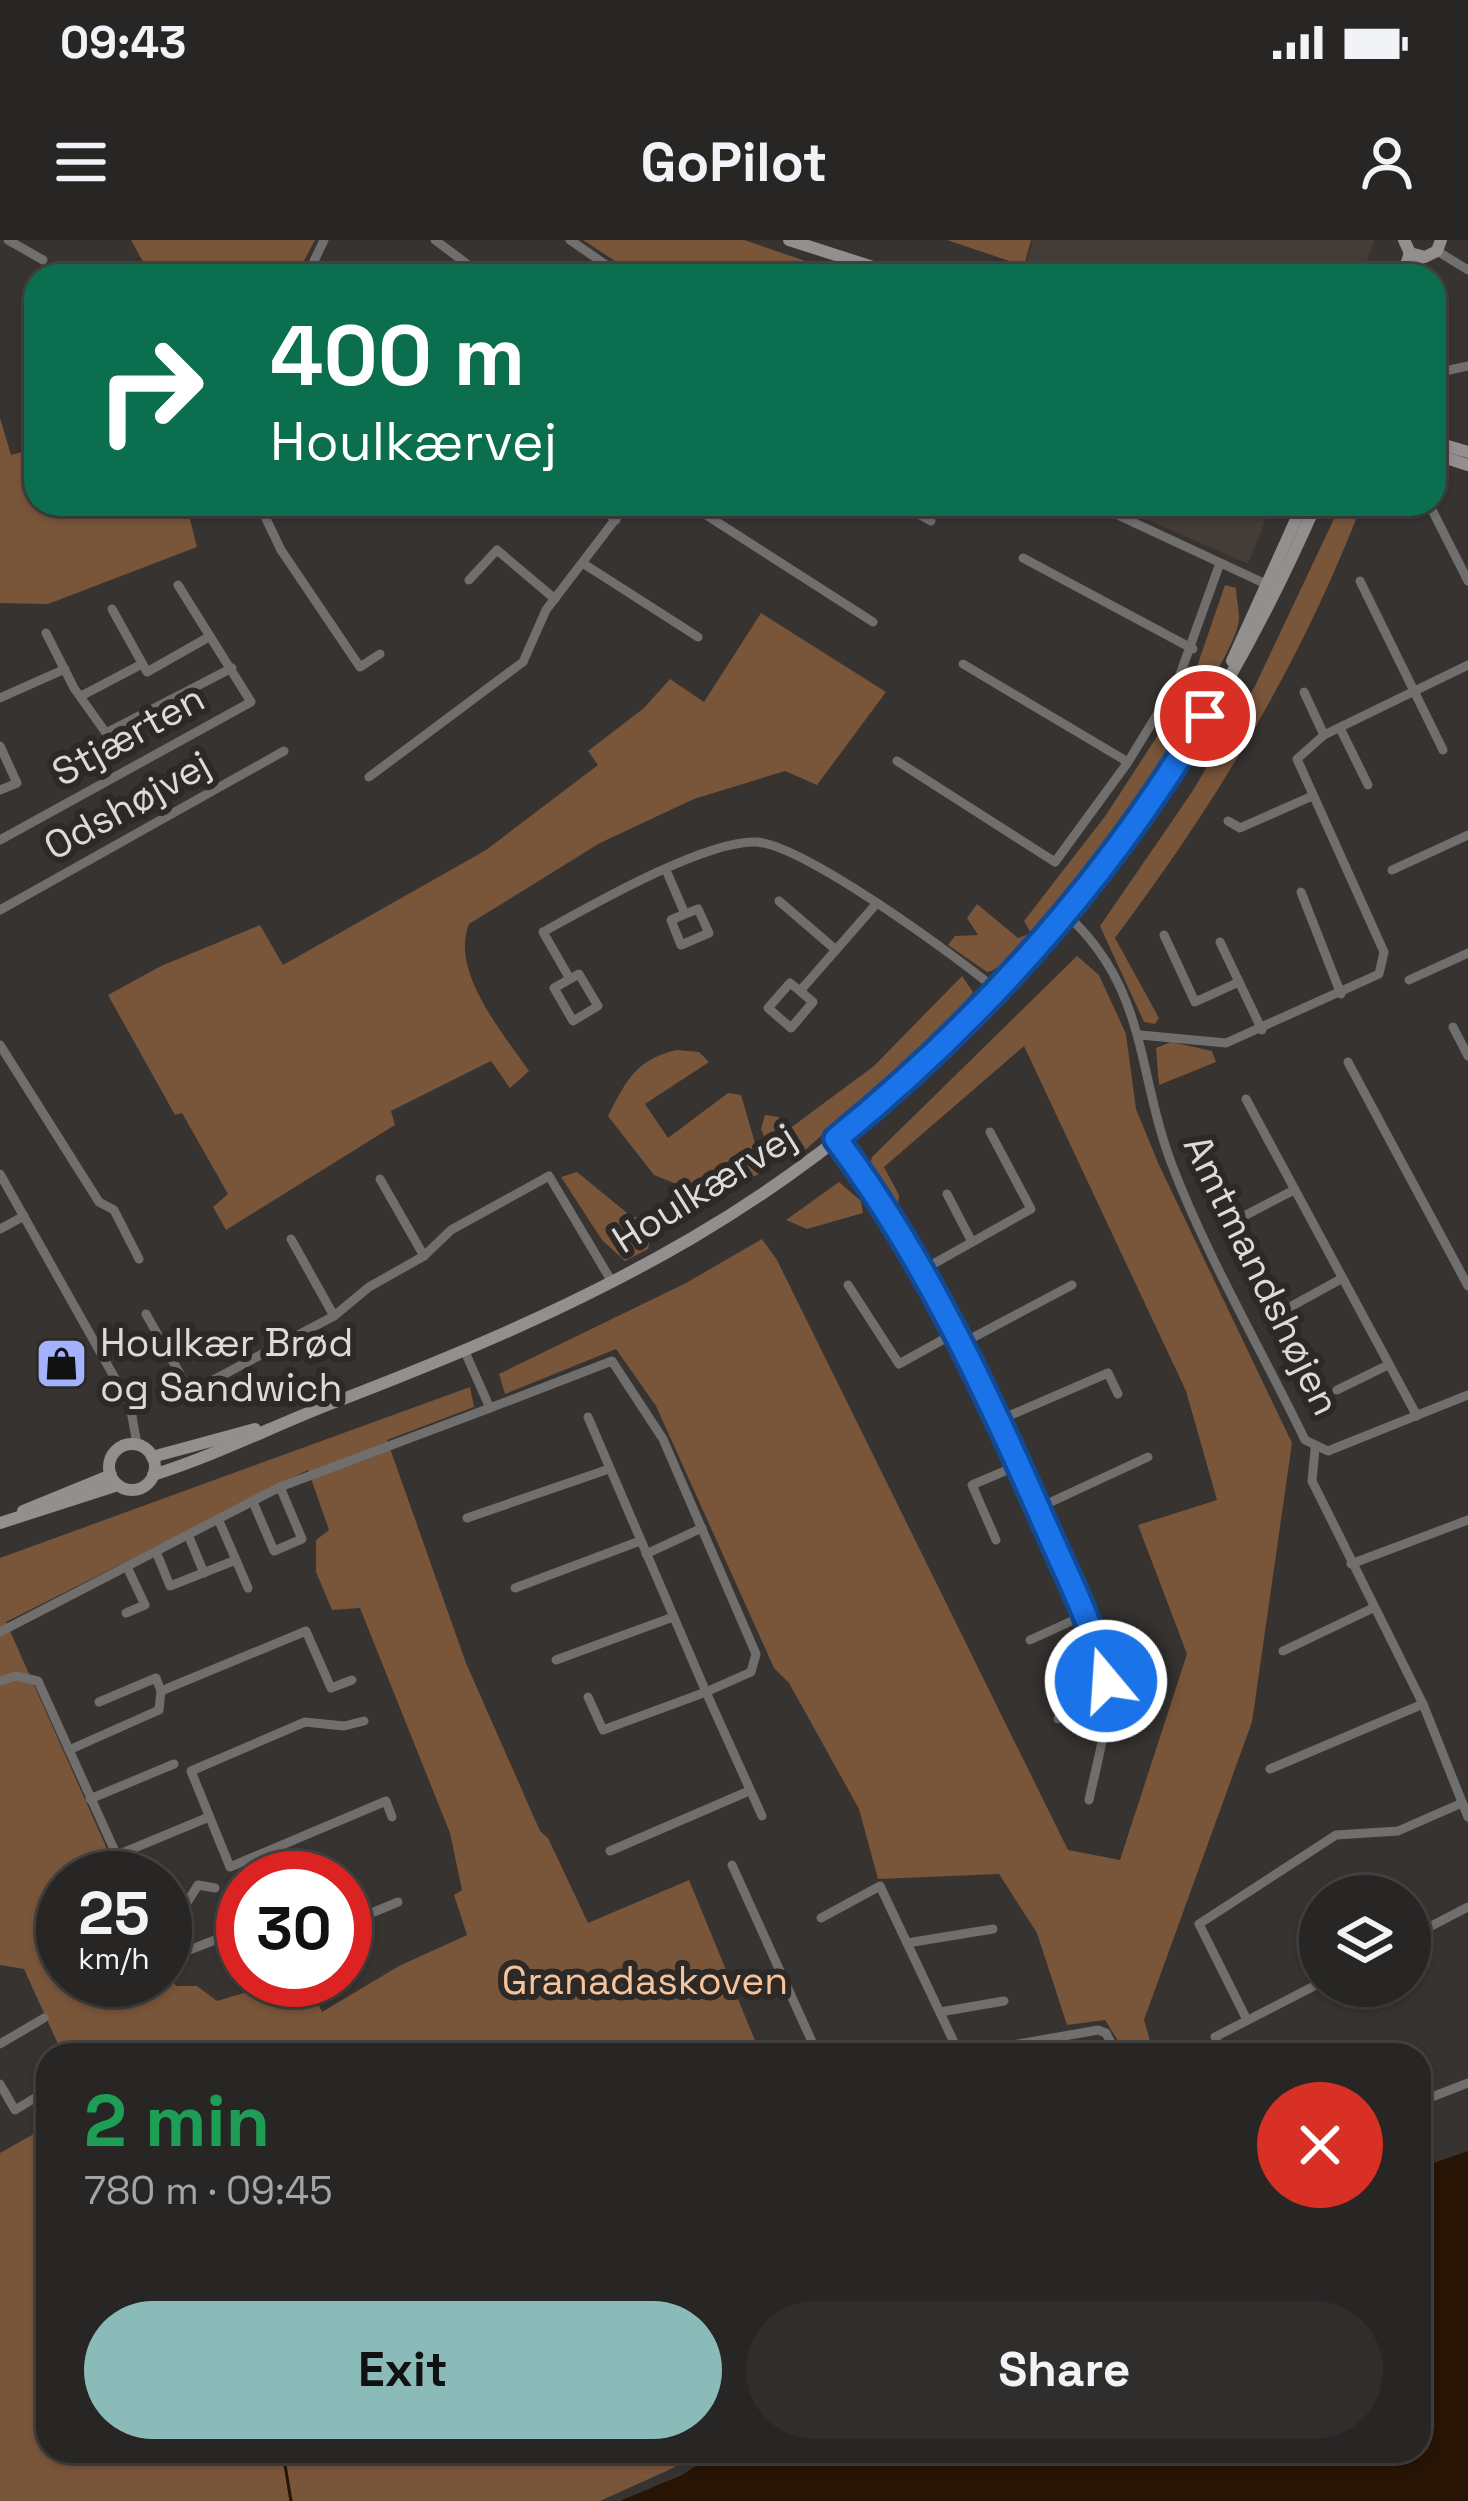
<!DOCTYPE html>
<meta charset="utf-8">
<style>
:root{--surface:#282625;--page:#302e2d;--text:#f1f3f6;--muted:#a5a5a7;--line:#444342;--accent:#8bbbb9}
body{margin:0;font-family:"Space Grotesk",sans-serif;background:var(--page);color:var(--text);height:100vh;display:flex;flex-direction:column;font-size:45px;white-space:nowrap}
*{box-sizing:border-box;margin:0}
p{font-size:39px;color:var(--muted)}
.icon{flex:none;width:66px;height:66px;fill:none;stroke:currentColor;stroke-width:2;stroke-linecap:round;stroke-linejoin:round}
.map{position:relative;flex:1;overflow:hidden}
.sheet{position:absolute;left:36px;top:1803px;width:1395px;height:420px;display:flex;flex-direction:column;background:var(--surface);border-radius:36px;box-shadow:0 3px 9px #0004,0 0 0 3px var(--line)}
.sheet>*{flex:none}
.hud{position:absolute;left:24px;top:24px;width:1422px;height:252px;border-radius:36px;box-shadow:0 3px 9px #0004,0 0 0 3px var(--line);background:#0b6e4f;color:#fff;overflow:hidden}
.tools{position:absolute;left:1299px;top:1635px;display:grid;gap:24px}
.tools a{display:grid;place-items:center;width:132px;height:132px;border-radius:50%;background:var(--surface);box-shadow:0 3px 9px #0004,0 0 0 3px var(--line);font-size:60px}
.speed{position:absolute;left:36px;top:1611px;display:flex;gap:24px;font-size:60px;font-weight:700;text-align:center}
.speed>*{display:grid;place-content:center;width:156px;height:156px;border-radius:50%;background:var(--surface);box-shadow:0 3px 9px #0004,0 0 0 3px var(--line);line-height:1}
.speed small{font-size:30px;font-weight:400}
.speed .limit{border:18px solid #d22;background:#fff;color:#111}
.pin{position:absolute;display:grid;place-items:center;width:102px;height:102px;color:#fff;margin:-51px;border:6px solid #fff;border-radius:50%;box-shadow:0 3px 12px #0007}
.me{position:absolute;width:132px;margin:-66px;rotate:342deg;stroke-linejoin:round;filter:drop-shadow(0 0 9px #0008)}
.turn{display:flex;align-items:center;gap:42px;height:252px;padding:0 48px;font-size:54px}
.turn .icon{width:156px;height:156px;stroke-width:2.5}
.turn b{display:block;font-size:84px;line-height:102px}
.round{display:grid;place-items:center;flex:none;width:126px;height:126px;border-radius:63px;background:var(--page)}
.head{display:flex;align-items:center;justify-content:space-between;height:204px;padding:0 48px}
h1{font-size:72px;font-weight:700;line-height:90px;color:#1e9e55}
.action{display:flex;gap:24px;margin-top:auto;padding:24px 48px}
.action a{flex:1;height:138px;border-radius:72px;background:var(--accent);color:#111;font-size:48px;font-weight:700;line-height:138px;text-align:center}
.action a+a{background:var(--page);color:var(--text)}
.status{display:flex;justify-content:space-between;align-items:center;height:84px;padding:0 60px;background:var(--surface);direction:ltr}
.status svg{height:33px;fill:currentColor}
header{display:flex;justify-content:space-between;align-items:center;height:156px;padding:0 48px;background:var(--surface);font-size:54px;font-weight:700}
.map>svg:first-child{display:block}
.built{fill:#443c36}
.green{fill:#79553a;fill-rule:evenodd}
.water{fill:#271405}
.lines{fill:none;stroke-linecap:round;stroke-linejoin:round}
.stream{stroke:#271405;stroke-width:3}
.street{stroke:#706f6e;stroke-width:9}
.secondary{stroke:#928f8e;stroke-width:12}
.route-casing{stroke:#114b97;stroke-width:30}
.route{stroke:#1a73e8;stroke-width:21}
.labels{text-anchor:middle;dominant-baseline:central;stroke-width:12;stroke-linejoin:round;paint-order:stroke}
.street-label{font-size:39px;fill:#dddbd9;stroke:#2c2927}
.poi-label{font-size:39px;fill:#dddbd9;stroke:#2c2927;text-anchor:start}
.park-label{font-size:39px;fill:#f7c39b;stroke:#2c2927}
</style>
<div class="status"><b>09:43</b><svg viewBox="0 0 49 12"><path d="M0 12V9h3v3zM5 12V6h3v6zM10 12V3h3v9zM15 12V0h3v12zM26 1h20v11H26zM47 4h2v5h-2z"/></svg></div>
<header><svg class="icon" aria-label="menu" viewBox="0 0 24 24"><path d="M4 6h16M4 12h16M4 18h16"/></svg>GoPilot<svg class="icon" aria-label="person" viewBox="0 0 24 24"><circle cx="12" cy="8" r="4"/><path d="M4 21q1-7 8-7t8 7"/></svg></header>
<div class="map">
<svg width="1468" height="2261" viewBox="0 0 1468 2261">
<rect width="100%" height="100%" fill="#363331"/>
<g class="built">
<path d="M1033,0H1374L1362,36H1029L1025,29Z"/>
<path d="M1112,264H1272L1248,324Z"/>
</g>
<g class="green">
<path d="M131,0H315L296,36H151Z"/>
<path d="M583,0H744L823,27L820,36H638Z"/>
<path d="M947,0H1031L1024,26Z"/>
<path d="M0,178L11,215L36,208V264H186L197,307L48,364L0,363Z"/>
<path d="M1341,264H1362C1301,423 1217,562 1115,698L1159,778L1155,784L1144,782L1100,686L1192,552L1255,446Z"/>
<path d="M1225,345L1236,348C1236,359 1241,375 1238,385C1227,437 1030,727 987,732L948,705L955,696L978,695L967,678L977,664L1018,698L1031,693L1024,681L1106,575L1191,444Z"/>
<path d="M761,373L886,452L817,545L785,531L694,559L600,603L469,684C450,732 503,793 529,831L510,848L491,821L391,871L395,885L226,990L213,967L228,954L182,873L175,875L108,755L161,726L260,685L283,725L486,610L598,525L588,511L644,468L670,439L704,462Z"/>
<path d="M1077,716L1099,735L1126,794L1136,869L1159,925L1292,1203L1252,1482L1144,1780L1154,1815H1127L1105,1780L1067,1785L1037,1693L999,1634L878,1639L859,1569L789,1443L774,1428L656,1166L616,1109L505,1154L499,1134L686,1043L762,999L777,1020L1068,1610L1120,1620L1187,1414L1138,1285L1217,1260L1186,1151L1024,806L884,927L899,955L898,964L889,966L869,928L872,917Z"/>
<path d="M962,736L973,752L956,776L804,911L776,924L761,889L765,875L778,877L789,889L874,826Z"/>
<path d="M1171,802L1212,811L1216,822L1159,845L1156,808Z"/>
<path d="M677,810L699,812L709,822L645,864L668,898L728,853L741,855L761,924L759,934L709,957L654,935L608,876C626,841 636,819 677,810Z"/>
<path d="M577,932L632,977H655L648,1009L625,1021L602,1000L561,937Z"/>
<path d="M839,942L861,961L863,973L807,989L786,980Z"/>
<path d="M470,1147L474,1167L387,1200L466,1423L540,1591L548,1598L588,1683L689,1640L761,1815H63L24,1729L0,1725V1318ZM308,1230L329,1290L316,1300V1332L332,1370L360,1368L450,1593L462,1650L454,1655L467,1695L399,1726L322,1772L306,1740H286L217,1761L197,1746H176L165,1725V1740H63V1638H120L6,1382Z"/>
<path d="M48,1886V2211H696L673,2228L600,2261H0V1913Z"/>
</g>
<path class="water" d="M1468,1911V2261H620L682,2235L719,2211H1419V1928Z"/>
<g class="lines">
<g class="stream">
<path d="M283,2211L284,2214"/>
<path d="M285,2225L291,2261"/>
</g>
<g class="street">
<path d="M8,0L43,20"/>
<path d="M435,0L483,36"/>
<path d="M570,0L622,36"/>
<path d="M1437,11L1468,30"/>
<path d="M307,36L324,0"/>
<path d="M1434,127L1445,131L1468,126"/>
<path d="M259,264L281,310L360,427L380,414"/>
<path d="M596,264L616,280"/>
<path d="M689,264L873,382"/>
<path d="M901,264L931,281"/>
<path d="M1094,264L1268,345"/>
<path d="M1429,264L1468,341"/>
<path d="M1023,318L1193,409"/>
<path d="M584,324L698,397"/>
<path d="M469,340L497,310L555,359"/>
<path d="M1360,341L1443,510"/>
<path d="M112,369L147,432L207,398"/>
<path d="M46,393L74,448L106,493L232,428"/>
<path d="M963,424L1128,522"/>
<path d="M1304,452L1324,495"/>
<path d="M83,455L142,424"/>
<path d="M0,458L65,429"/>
<path d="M1340,488L1368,545"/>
<path d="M0,506L17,543L0,550"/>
<path d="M897,521L1055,622L1128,522L1178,440L1220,323"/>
<path d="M369,537L523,422L546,370L627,264"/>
<path d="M1228,581L1240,588L1310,557"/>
<path d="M0,600L251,462L178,345"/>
<path d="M666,630L685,674L671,680L681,705L709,693L698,669L685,674"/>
<path d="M1392,630L1468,595"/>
<path d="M1301,652L1341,754"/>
<path d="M779,661L836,710"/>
<path d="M0,670L284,511"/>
<path d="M1066,674C1148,749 1136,830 1172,925C1208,1019 1261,1109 1305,1200L1328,1211L1468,1155"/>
<path d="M1164,695L1195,762L1239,742"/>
<path d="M1220,702L1262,790"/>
<path d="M570,739L554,748L573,781L598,766L579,734L570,739L543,692C590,666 705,600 756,602C803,604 959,718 999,752"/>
<path d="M1409,740L1468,713"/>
<path d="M800,751L813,762L791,788L768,768L790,743L800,751L877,663"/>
<path d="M1453,787L1468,816"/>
<path d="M1140,795L1226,803L1379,734L1384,712L1297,519L1324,495L1468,425"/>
<path d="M0,805L99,962L114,970L139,1019"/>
<path d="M1348,822L1468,1046"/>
<path d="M1246,859L1417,1176"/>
<path d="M836,899C930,1022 996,1172 1058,1313C1075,1354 1101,1398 1106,1442C1110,1481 1097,1522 1089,1560"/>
<path d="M0,934L130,1165L137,1204"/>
<path d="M380,939L424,1016"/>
<path d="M947,954L972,1002"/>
<path d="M1246,975L1292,951"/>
<path d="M0,989L24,976"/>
<path d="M291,999L334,1076"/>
<path d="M919,1032L1031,969L990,892"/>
<path d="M848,1045L899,1124L953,1094"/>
<path d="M1290,1067L1341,1039"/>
<path d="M146,1074L184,1141L202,1146L334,1076L369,1047L424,1016L451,990L549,936L612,1042"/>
<path d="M959,1105L1072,1045"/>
<path d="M465,1112L490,1168L612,1121L663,1199L756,1414L751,1432L706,1452L762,1576"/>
<path d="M1337,1150L1388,1125"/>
<path d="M997,1181L1108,1133L1118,1154"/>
<path d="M1315,1209L1312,1241L1423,1464L1468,1577"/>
<path d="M253,1262L274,1311L302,1299L280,1247"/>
<path d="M1038,1268L1148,1217"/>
<path d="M467,1278L609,1229"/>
<path d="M189,1297L204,1333"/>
<path d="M996,1300L972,1245L1019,1225"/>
<path d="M157,1314L170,1346L236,1320L219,1281"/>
<path d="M646,1314L702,1288"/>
<path d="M236,1320L248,1348"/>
<path d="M1351,1324L1468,1280"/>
<path d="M515,1348L640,1301"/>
<path d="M126,1373L145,1365L128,1329"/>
<path d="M0,1392L280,1247L490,1168"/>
<path d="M1030,1400L1085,1375"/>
<path d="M1283,1411L1373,1368"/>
<path d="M556,1420L673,1377"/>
<path d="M0,1441L16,1436L38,1441L127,1638"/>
<path d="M588,1457L603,1490L706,1452L588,1177"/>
<path d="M99,1462L156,1438L161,1451"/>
<path d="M1058,1479L1107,1460"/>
<path d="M364,1481L344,1486L305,1482L191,1531L230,1627L386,1561L392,1577"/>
<path d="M69,1510L159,1470L161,1451L306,1391L331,1448L352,1440"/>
<path d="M1270,1529L1423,1464"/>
<path d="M90,1559L174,1524"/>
<path d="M610,1611L749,1551"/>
<path d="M115,1616L209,1577"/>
<path d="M732,1625L818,1815"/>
<path d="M165,1670L188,1661L198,1645L215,1648"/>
<path d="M821,1678L880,1646L960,1815"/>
<path d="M345,1684L398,1662"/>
<path d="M1410,1697L1468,1667"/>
<path d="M165,1701L174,1716L243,1689"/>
<path d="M907,1703L993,1689"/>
<path d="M940,1772L1004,1761"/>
<path d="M1247,1780L1199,1684L1336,1595L1398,1591L1462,1563"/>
<path d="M0,1804L44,1778"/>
<path d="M956,1815L1098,1790L1106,1793L1117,1815"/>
<path d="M1223,1815L1215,1797L1320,1743"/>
<path d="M0,1844L15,1870L48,1850"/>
<path d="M1419,1862L1468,1843"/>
</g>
<g class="secondary">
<path d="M789,0L901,36"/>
<path d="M1404,0L1410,13L1425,17L1437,11L1441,0"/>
<path d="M1402,36L1410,13"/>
<path d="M1412,36L1420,17"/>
<path d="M1434,202L1468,212"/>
<path d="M1434,214L1468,225"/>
<path d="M1232,421L1303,264"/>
<circle cx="132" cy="1227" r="23"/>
<path d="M152,1217L255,1189"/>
<path d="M153,1235C214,1216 271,1187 330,1164C455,1116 576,1066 692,998C974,833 1187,561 1316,264"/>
<path d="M23,1271L111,1235"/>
<path d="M0,1283L118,1245"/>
</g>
</g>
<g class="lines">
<defs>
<path id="route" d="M1106,1441C1094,1387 1068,1337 1046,1287C988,1154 923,1014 836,899C983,779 1108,639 1205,476"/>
</defs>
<use href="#route" class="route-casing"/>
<use href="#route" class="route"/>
</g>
<defs>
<symbol id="shop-square" viewBox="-11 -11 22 22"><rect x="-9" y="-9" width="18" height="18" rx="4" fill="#a2b2fd" stroke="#2c2927"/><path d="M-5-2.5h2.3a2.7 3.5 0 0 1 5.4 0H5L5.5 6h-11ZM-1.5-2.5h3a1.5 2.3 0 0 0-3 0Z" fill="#111"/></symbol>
</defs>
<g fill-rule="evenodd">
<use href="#shop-square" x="32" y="1094" width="59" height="59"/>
</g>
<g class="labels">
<g class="street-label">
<text transform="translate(128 495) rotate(-29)">Stjærten</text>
<text transform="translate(127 565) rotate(-29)">Odshøjvej</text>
<text transform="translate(704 948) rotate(-32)">Houlkærvej</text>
<text transform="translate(1262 1035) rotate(64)">Amtmandshøjen</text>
</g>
<g class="poi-label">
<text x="100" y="1102">Houlkær Brød<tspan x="100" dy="45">og Sandwich</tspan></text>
</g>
<g class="park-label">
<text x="645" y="1740">Granadaskoven</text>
</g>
</g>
</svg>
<div class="tools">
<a><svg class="icon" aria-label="layers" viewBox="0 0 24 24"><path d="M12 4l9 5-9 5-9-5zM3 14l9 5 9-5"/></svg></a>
</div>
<div class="speed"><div>25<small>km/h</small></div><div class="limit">30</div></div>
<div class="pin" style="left:1205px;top:476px;background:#d93025"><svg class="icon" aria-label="arrive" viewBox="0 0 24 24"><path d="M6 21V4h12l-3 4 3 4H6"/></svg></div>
<svg class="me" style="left:1106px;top:1441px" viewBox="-20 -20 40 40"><circle r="17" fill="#1a73e8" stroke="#fff" stroke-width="3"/><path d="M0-11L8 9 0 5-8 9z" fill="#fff"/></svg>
<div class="hud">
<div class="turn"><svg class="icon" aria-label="right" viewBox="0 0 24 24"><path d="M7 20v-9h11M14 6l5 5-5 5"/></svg><div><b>400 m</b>Houlkærvej</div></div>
</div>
<section class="sheet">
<div class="head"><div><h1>2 min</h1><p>780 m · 09:45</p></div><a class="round" style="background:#d93025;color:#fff"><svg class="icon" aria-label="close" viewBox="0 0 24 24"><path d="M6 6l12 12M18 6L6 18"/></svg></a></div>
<div class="action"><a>Exit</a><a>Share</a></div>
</section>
</div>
